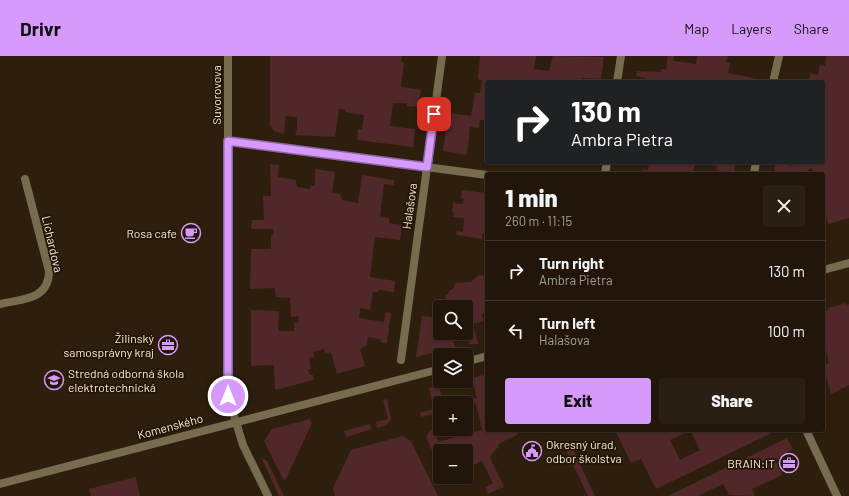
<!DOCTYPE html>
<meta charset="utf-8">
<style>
:root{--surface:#22160a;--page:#2a1f13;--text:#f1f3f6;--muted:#a29f9c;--line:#3f352b;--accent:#d69bfa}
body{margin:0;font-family:Barlow,sans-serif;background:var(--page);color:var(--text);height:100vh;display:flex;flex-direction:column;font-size:15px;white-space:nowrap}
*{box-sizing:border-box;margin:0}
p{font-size:13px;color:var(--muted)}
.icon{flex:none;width:22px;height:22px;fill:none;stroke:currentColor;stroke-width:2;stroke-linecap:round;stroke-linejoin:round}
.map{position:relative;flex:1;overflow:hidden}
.panel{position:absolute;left:485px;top:116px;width:340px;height:260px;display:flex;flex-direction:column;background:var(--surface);border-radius:4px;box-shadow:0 1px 3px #0004,0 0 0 1px var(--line)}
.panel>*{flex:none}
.top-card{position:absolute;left:485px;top:24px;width:340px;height:84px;border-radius:4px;box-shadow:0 1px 3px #0004,0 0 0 1px var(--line);background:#202124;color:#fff;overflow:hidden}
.controls{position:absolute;left:433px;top:244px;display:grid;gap:8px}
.controls a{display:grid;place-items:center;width:40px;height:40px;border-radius:4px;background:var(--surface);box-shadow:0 1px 3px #0004,0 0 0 1px var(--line);font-size:20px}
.pin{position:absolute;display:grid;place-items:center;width:34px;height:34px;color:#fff;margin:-17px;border-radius:8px;box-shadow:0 2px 6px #0006}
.me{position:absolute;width:44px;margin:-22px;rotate:0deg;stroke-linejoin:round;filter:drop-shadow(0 0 3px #0008)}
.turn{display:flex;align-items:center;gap:14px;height:84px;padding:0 20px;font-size:18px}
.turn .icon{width:52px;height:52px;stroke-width:2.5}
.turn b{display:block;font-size:28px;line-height:34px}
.round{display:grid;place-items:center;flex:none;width:42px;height:42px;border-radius:4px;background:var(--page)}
.headline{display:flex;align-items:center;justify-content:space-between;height:68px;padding:0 20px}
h1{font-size:24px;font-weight:800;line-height:30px}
.primary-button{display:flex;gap:8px;margin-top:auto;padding:8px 20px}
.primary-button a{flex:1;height:46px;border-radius:4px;background:var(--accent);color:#111;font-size:16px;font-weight:800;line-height:46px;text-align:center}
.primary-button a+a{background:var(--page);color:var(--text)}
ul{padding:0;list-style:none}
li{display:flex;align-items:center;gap:12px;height:60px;padding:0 20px;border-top:1px solid var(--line)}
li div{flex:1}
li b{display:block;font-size:15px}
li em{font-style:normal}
header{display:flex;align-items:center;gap:24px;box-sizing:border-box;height:56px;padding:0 20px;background:var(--accent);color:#111}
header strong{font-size:19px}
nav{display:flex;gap:22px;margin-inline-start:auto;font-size:14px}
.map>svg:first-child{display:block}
.grass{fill:#502829}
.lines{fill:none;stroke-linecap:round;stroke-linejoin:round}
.minor{stroke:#786c50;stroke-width:8}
.route-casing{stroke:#8b65a2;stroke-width:10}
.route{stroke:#d69bfa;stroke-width:7}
.labels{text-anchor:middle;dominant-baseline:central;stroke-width:3.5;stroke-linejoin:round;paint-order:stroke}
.street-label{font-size:12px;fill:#f4e9df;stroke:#241505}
.poi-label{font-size:12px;fill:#f4e9df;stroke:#241505;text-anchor:end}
</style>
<header>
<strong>Drivr</strong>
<nav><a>Map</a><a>Layers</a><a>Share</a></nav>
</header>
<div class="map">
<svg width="849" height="440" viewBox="0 0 849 440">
<rect width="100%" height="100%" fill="#2e1e0e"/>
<g class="grass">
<path d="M270,0H402L401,6L404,7L401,31L421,34L418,51L407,50V47H393L390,70L415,73L413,91L357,84L358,73H362L364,59L345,56V54L339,53L335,81L295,79L297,74V61L286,60L284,78L274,75L270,69Z"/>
<path d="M480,0H536L534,13L549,15L553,0L604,1L601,23L582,22L581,26H487V65L480,64L479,72L470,71L467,99L443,95L448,57L471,60L475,37H480L482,24L478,23Z"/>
<path d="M668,0H674L673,5L696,8L697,0H728L726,6L730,7L728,17L753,22V26H646V22L636,20L637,15L661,16V13H666Z"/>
<path d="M826,0H849V162L828,168L823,149V118H814L812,112L800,118H773L776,106L792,110L794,107L823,106V26H809L810,17L818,19L820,9L825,10Z"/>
<path d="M649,106H695L693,116L699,118H641L642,113L648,114Z"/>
<path d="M697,106H736L733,118L716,114L717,110Z"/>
<path d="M270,108L279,109L278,121L296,124L297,131L310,133L311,130H315V113L335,116L332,137L340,138L342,144L358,147L362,119L394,124V129L384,128L380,160L389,162V167L402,169L400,184L375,181L370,221L395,225L394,236L379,234L378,236H373L370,254L360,252L359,262L384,266L386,256L391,257L387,287L381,286L380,283L368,281L367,289L360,293L365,310L337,318L331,296L325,298L324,293L313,296L314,301L309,302L311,313L308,314L310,319H313L314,324L275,334L274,309L251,310V254L279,255L278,275H294V267L299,266L298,260L291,261L290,242L276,241L275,232L250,233L251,193H271V179H274L273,173H251L252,164H264L263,140H271Z"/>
<path d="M462,134L487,137V178H482V183L456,179L457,175L463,176L464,162L453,161L454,156H452L453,147L463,148L464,143L461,142Z"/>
<path d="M479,219L487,220V256L482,258L484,265L473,268L478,288H469L466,277V251H444L446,238H448L449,235L454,232L455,227L471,226Z"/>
<path d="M823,247L825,255L829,254L828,252L845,247L846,249L849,248V329L831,338L823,310V309L829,307L823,280Z"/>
<path d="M422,260L440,262V277H452L451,278L455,292L416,301Z"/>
<path d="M487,318V374H518V376L517,379L498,388L499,391L495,394L490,401L504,431L488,438L485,431L493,427L482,405L466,412V395H440V413L426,381L429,376L434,371L438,386L482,374L476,347L466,349L464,345L477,342L472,322Z"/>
<path d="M439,330L443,347H440V356L421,361L420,357L434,353L429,332Z"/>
<path d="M387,343L391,363L387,369L377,372L376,366L388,363L383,344Z"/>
<path d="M310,363L312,367L286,423L284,425L264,385L272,373Z"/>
<path d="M370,368L372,373L346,381L344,375Z"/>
<path d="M615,374H682L684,378L670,384L680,404L700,394L690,374H778L656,433L641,403L631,407Z"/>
<path d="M402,380L411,385L438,440H335L333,432L351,394Z"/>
<path d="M787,382L793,393L775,404L782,419L752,433L755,440L729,439L723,428L698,440H668Z"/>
<path d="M571,389L595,440H588L565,392Z"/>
<path d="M261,401L267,405L284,440H279Z"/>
<path d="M136,421L140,440H91L89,433Z"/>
</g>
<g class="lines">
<g class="minor">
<path d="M228,0V340L243,389L268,440"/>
<path d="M617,26L621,0"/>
<path d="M773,26L779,0"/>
<path d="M228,85L487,119"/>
<path d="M605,118L607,106"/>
<path d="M754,118L756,106"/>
<path d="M823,214L849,207"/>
<path d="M0,248C22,243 49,244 49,215L25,123"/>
<path d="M401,304L442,0"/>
<path d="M466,306L487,300"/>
<path d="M806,374L837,440"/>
<path d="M0,428L440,313"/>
</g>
</g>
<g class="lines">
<defs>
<path id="route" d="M228,340V85L427,111L434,58"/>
</defs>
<use href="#route" class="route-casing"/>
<use href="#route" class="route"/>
</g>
<defs>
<symbol id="cafe-ring" viewBox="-11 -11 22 22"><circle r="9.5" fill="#241505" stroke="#d69bfa" stroke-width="1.5"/><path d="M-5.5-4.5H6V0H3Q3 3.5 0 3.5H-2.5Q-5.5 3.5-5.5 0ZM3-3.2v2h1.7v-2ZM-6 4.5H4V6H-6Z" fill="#d69bfa"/></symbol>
<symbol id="office-ring" viewBox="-11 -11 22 22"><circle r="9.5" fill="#241505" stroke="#d69bfa" stroke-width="1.5"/><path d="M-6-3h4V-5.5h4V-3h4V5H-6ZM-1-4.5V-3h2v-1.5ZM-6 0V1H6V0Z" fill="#d69bfa"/></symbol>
<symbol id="school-ring" viewBox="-11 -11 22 22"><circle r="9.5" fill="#241505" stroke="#d69bfa" stroke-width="1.5"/><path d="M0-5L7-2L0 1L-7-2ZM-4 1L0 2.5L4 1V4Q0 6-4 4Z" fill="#d69bfa"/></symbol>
<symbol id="civic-ring" viewBox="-11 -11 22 22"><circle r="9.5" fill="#241505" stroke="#d69bfa" stroke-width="1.5"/><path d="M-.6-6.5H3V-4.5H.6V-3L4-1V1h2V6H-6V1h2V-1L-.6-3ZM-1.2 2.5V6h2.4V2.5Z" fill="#d69bfa"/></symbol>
</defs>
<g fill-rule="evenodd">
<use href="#cafe-ring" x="180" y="166" width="22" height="22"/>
<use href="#office-ring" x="157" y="278" width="22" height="22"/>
<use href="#school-ring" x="43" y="313" width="22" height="22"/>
<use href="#civic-ring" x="521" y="384" width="22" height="22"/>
<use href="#office-ring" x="778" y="396" width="22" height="22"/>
</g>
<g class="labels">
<g class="street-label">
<text transform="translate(216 39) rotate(-90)">Suvorovova</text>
<text transform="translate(409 150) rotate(-82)">Halašova</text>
<text transform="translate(53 188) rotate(77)">Lichardova</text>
<text transform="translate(170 370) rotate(-15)">Komenského</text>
</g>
<g class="poi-label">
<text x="177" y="177">Rosa cafe</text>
<text x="154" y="282">Žilinský<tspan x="154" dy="14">samosprávny kraj</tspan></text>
<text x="68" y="317" text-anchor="start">Stredná odborná škola<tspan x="68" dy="14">elektrotechnická</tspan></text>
<text x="546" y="388" text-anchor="start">Okresný úrad,<tspan x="546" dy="14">odbor školstva</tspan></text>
<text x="775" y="407">BRAIN:IT</text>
</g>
</g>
</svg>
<div class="controls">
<a><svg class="icon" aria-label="search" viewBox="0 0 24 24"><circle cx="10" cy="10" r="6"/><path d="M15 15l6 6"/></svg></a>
<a><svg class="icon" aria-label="layers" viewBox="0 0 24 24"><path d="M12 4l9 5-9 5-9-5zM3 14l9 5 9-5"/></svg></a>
<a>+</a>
<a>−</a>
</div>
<div class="pin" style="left:434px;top:58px;background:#d93025"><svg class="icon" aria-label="arrive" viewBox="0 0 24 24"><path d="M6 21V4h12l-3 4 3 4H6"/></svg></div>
<svg class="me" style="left:228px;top:340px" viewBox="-20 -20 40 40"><circle r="17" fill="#d69bfa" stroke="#fff" stroke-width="3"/><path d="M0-11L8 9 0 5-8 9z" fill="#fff"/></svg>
<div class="top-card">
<div class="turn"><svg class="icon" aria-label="right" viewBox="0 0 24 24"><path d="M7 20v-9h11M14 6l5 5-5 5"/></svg><div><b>130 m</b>Ambra Pietra</div></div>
</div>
<section class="panel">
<div class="headline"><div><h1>1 min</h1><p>260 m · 11:15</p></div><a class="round"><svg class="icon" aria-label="close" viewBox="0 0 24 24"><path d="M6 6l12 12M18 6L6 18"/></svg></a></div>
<ul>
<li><svg class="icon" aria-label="right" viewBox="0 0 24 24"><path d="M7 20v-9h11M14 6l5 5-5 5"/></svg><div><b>Turn right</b><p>Ambra Pietra</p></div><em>130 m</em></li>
<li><svg class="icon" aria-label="left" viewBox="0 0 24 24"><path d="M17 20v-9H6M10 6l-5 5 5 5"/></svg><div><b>Turn left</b><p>Halašova</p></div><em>100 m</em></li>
</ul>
<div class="primary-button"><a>Exit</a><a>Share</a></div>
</section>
</div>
